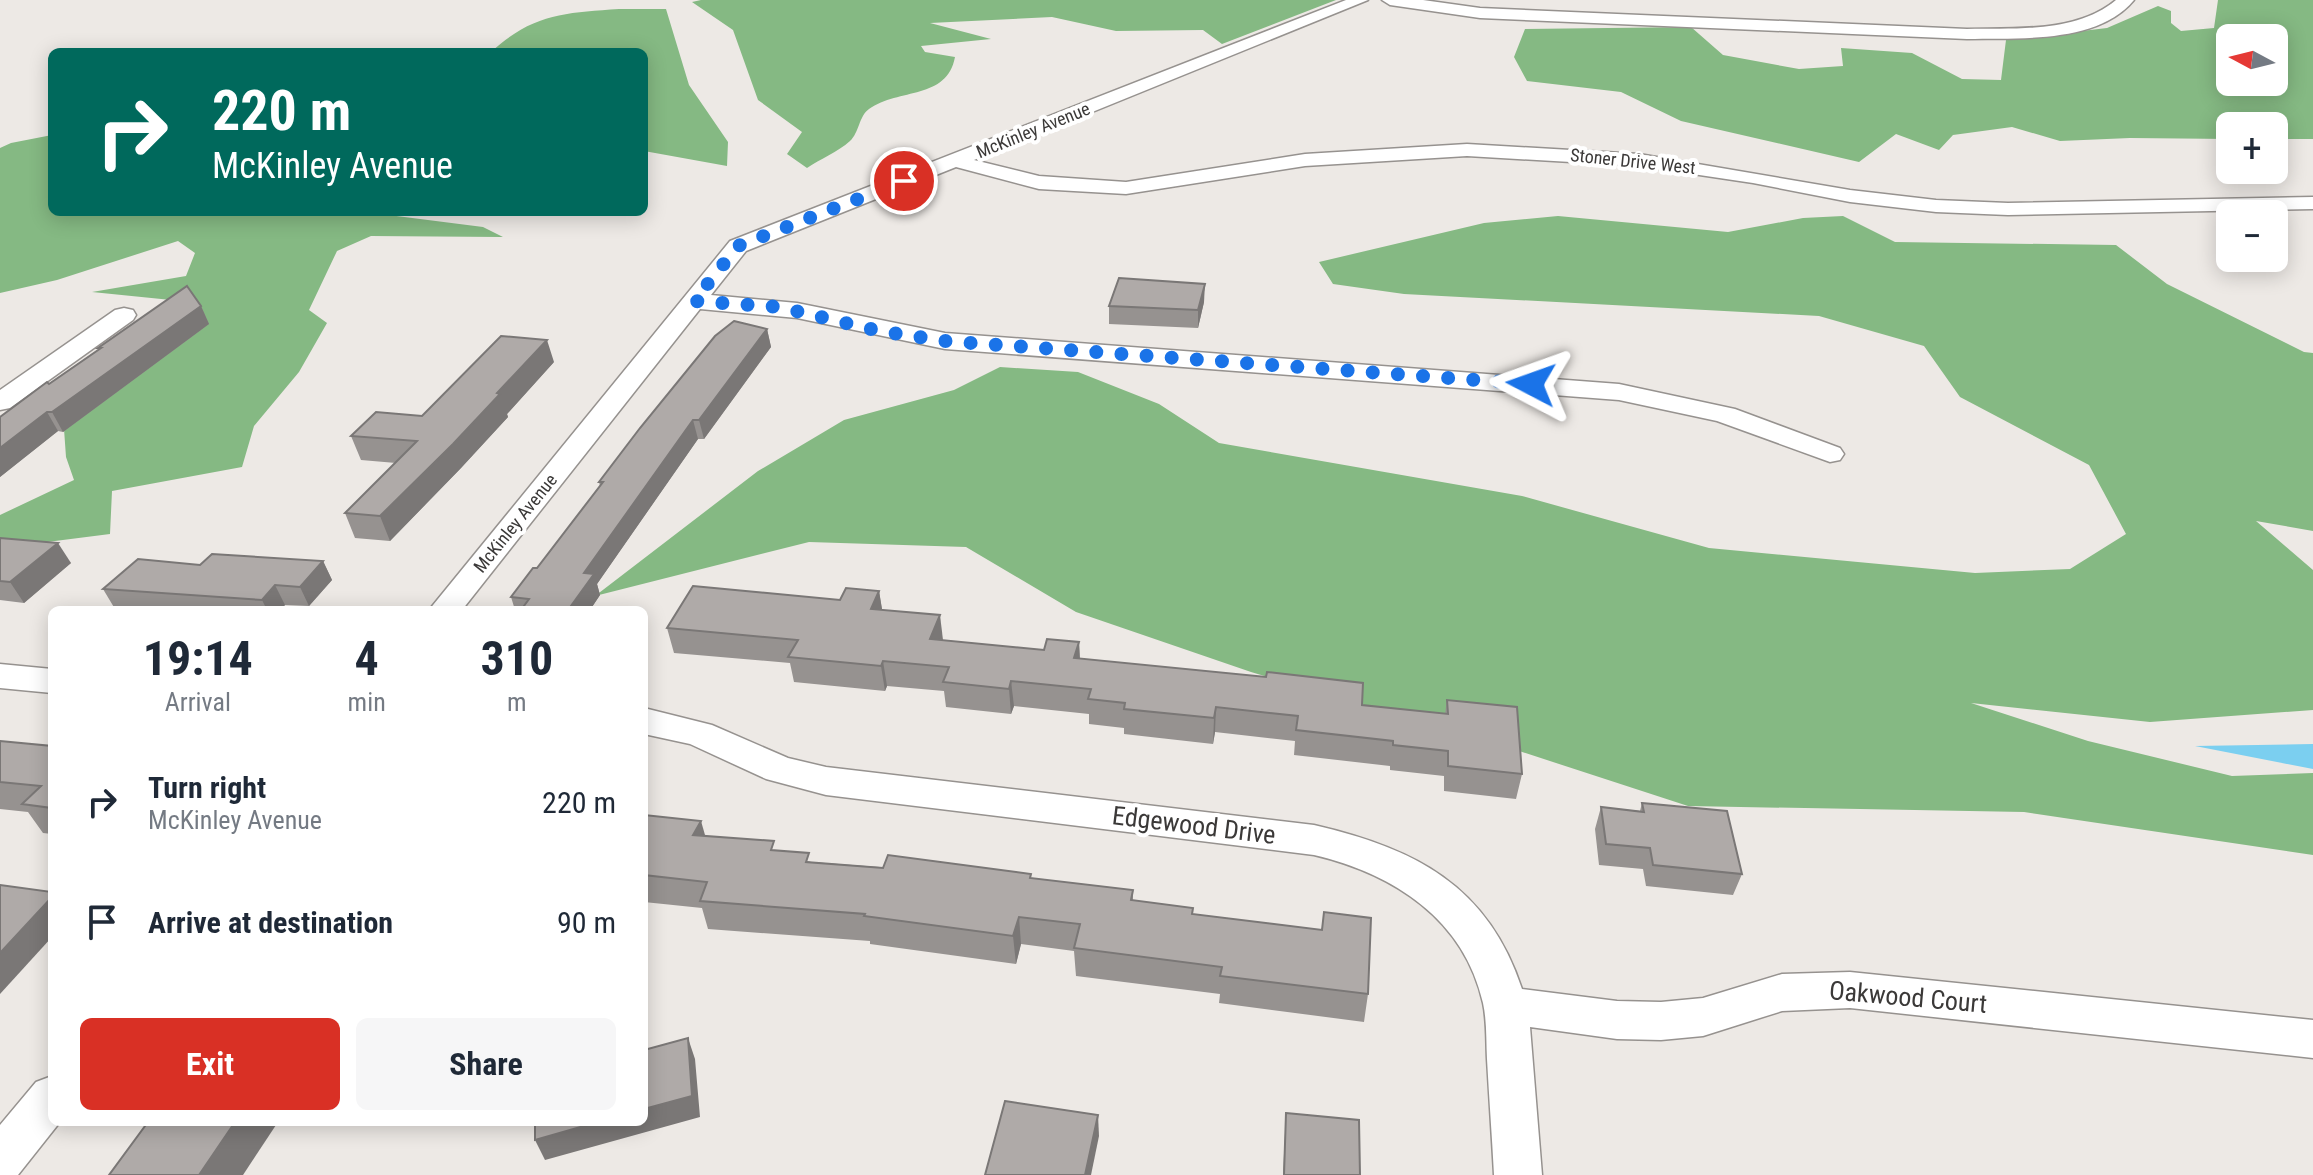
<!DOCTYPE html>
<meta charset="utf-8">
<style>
:root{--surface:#fff;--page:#f6f6f7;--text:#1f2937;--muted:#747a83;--accent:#d93025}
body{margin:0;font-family:"Roboto Condensed",sans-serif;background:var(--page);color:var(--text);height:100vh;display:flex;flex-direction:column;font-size:30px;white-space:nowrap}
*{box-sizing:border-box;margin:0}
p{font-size:26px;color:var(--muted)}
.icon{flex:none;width:44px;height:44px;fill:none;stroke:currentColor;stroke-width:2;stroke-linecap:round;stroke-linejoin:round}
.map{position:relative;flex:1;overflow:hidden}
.side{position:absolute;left:48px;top:606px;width:600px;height:520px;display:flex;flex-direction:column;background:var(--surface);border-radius:12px;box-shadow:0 4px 20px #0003}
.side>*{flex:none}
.guide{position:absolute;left:48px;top:48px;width:600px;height:168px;border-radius:12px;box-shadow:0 4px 20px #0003;background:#00695c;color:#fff;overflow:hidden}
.needle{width:52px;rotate:277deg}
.fabs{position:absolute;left:2216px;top:24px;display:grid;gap:16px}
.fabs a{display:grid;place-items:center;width:72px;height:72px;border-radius:12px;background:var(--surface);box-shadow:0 4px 20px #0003;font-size:40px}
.pin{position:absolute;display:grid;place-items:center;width:68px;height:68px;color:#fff;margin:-34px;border:4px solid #fff;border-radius:50%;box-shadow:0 2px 8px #0007}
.me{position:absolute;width:88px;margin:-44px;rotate:274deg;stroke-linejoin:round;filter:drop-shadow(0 0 6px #0008)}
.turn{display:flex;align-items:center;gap:28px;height:168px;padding:0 32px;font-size:36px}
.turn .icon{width:104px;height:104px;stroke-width:2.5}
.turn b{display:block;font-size:56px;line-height:68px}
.eta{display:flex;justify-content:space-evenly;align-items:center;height:136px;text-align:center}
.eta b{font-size:48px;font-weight:700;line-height:56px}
.cta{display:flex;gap:16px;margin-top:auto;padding:16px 32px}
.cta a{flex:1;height:92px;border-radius:12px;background:var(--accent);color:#fff;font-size:32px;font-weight:700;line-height:92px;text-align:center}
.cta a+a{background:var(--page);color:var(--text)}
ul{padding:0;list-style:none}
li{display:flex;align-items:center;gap:24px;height:120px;padding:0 32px}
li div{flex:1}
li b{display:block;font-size:30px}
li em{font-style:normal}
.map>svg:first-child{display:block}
.forest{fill:#85b983;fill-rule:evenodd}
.water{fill:#7bcff0}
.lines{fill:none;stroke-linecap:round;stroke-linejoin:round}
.minor-casing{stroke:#96928f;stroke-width:3}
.minor{fill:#fff;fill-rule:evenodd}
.wall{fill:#969290}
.shaded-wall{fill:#7a7776}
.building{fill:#afaaa8;stroke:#7a7776;stroke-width:2}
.route{stroke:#1a73e8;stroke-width:14;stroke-dasharray:0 25.2}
.labels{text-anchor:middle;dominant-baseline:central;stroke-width:8;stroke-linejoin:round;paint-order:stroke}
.far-street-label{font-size:18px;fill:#3b3938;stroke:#fff}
.near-street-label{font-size:26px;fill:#3b3938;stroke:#fff}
</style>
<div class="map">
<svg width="2313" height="1175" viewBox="0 0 2313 1175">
<rect width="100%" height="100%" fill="#ede9e5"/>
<g class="forest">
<path d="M701,0H1336L1222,44L1203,30L1116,31L1052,17L930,23L991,39L921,46L925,52L955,57C947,100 899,88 869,109C859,116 859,133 850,141C838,152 820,159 807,168L787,154L802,132L758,100L733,30L692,2Z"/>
<path d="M2218,0H2313V139H2274V126H2230V139L2130,138L2060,141L2012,127L1953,135L1939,150L1896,134L1859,162L1681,121L1621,92L1527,81L1514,57L1525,29L1691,27L1723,55L1799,69L1843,66L1841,48L1912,53L1962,79L2001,80L2006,40L2107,28L2158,6L2171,11V23L2181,31L2214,28ZM2230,38H2274V82H2230Z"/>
<path d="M619,9H666L689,85L728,142L727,166L644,151V52H491C534,13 565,13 619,9Z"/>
<path d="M52,135V212H365L483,227L503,237L371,236L337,251L309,310L327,323L299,372L254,426L242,467L112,491L110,534L0,548V515L74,480L66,457L63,415L181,301L92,292L186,276L195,253L178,241L57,280L0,293V148L11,143Z"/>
<path d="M1558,216L1728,232L1803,218L1843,216L1895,242L2116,245L2167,284L2304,352L2313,353V531L2256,521L2313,570V710L2150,722L1971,703L2088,741L2232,776L2313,773V855L2024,812L1688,806L1510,748L1251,672L1076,612L966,547L809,542L595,596L758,471L844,420L954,390L1000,367L1078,372L1159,404L1219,443L1522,496L1709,548L1975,573L2070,569L2126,534L2089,465L1960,397L1924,346L1819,316L1404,294L1333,284L1319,262L1484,223Z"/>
</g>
<path class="water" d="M2313,744V769L2195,746Z"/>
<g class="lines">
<defs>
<g id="minor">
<path d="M1346,0H1368L974,160L1039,176L1126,182L1305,154L1467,144L1639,154L1850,190L1936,200L2008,203L2313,197V209L2008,215L1936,212L1850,202L1753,183L1639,166L1467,156L1305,166L1126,194L1039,189L956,167L746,251L711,295L797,303L945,333L1619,384L1735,409L1840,448L1844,454L1840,460L1830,462L1717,421L1619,400L945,349L797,318L700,309L462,610H429L730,241Z"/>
<path d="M1382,0H1423L1480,8L1967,29C2015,28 2077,33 2116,0H2134C2098,44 2018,38 1967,39L1480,18L1390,5Z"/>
<path d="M124,308L133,310L136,315L133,320L10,408L0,410V390L115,310Z"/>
<path d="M0,664L52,669V693L0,688Z"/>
<path d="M644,708L712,725L788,758L826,767L1314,825C1414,848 1488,885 1522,989L1617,1001L1661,1002L1703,998L1782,974L1850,972L2313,1020V1058L1850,1008L1782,1011L1703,1036L1661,1040L1617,1039L1530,1027L1542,1175H1494C1492,1136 1489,1097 1487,1059C1486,1041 1487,1021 1483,1003C1464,919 1394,874 1314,855L826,795L766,779L690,744L644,734Z"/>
<path d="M52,1076V1122H60L18,1175H0V1125L36,1082Z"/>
</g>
</defs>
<use href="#minor" class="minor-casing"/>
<use href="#minor" class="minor"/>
</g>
<g class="wall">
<path d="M1204,302L1198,328L1109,324V306Z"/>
<path d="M201,306L209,324L63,432L58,431L0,477V417L99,349L98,348Z"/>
<path d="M767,329L771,347L704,439H698L597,584L600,595L590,610H515L511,597L537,568L600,486L599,482Z"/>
<path d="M554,362L507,414L508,417L461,468L390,541L355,538L345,513L396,463L361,460L351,436L422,416Z"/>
<path d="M0,538L71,563L24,603L0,600Z"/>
<path d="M323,561L332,580L309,606L285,605L280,610L115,609L103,589L200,565Z"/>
<path d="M879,591L882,610L942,640L1044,650L1079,642L1080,658L1362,705L1445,714L1447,700L1522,774L1516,799L1444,791V776L1390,770V766L1294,755L1295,741L1215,732L1213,744L1124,734V728L1089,724V714L1014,706L1011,714L946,707L944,691L887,686L885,691L794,682L790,663L674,653L667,628L840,600Z"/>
<path d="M0,741L52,746V834L43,833L28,812L0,809Z"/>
<path d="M1642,803L1742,874L1733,895L1646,886L1643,869L1599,865L1595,829L1601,807L1640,811Z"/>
<path d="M644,815L705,836L777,851L811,862L1031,878L1133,890V901L1193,908V915L1368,994L1364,1022L1219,1003L1220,994L1076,976L1074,951L1021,944L1016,964L870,944V941L708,929L702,908L644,902Z"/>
<path d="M1286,1113L1360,1175H1283Z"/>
</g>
<g class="shaded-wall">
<path d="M1205,284L1204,302L1198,328V310Z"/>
<path d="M201,306L209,324L63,432L52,412Z"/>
<path d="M767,329L771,347L704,439L699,420Z"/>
<path d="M547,340L554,362L507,414L508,417L461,468L390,541L380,516Z"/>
<path d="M47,412L58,431L0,477V448Z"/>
<path d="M693,420L698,439L597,584L600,595L590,610H568L584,573Z"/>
<path d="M58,543L71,563L24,603L10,582Z"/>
<path d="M323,561L332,580L309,606L300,587Z"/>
<path d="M275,585L285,605L280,610H267L262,600Z"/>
<path d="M879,591L883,615L871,609Z"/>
<path d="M940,615L943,640L930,639Z"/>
<path d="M1079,642L1080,667L1074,658Z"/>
<path d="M883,661L887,686L885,691L881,666Z"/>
<path d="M1011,681L1014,706L1011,714L1009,689Z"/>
<path d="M1216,707L1215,732L1213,744L1214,718Z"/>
<path d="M701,821L709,849L693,835Z"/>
<path d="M52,897V937L0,994V953Z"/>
<path d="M1019,917L1021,944L1016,964L1013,936Z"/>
<path d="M688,1038L695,1059L700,1117L545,1160L535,1140L598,1122H644V1109Z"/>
<path d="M1098,1115L1099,1136L1091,1175H1085Z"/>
<path d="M235,1122H278L243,1175H199Z"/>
</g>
<g class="building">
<path d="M1119,278L1205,284L1198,310L1109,306Z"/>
<path d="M187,286L201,306L52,412H47L0,448V417L47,382L49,384L101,348H98Z"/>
<path d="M734,321L767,329L699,420H693L584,573L594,574L568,610H521L529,599L511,597L533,568H537L603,482H599L640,428L715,336Z"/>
<path d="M501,336L547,340L497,393L500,394L453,444L380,516L345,513L417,441L351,436L376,412L422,416Z"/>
<path d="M0,538L58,543L10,582L0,581Z"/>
<path d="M212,554L323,561L300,587L275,585L262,600L103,589L138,559L200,565Z"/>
<path d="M693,586L840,600L846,588L879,591L871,609L940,615L930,639L1044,650L1047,639L1079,642L1074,658L1266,677L1267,672L1363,683L1362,705L1448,714L1447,700L1517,707L1522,774L1448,766V751L1393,745V741L1296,730L1298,716L1216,707L1214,718L1124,709L1125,703L1088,699L1091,689L1011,681L1009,689L943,682L949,667L883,661L881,666L788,657L798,640L667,628Z"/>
<path d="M0,741L52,746V808L22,804L41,786L0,782Z"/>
<path d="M1642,803L1727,811L1742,874L1653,865L1650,848L1606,844L1601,807L1644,812Z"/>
<path d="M644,815L701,821L693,835L774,841L771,850L809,853L806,862L883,868L888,855L1031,874L1030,878L1133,890L1131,900L1193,908L1192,914L1322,930L1324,912L1371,918L1368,994L1220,976L1222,967L1074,948L1080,924L1019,917L1013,936L864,916L865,914L700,901L707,882L644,875Z"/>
<path d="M0,885L52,892V897L0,953Z"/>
<path d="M688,1038L692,1096L644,1109V1050Z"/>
<path d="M1005,1101L1098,1115L1085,1175H985Z"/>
<path d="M1286,1113L1359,1120L1360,1175H1284Z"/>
<path d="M148,1122H235L199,1175H109Z"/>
<path d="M535,1122H598L535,1140Z"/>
</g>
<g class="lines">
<path class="route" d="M904,181L738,246L694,301L779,307L879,331L945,341L1531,384"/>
</g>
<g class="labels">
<g class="far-street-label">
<text transform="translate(1033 130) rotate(-22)">McKinley Avenue</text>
<text transform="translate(1633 161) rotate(6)">Stoner Drive West</text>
<text transform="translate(515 523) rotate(-51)">McKinley Avenue</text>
</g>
<g class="near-street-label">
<text transform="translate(1194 825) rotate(7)">Edgewood Drive</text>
<text transform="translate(1908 997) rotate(5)">Oakwood Court</text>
</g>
</g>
</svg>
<div class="fabs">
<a><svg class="needle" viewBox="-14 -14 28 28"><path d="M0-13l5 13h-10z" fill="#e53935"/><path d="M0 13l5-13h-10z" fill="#747a83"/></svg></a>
<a>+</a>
<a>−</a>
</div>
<div class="pin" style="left:904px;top:181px;background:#d93025"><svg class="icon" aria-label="arrive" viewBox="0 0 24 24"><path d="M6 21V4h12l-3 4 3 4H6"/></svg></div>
<svg class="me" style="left:1531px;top:384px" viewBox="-20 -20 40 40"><path d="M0-17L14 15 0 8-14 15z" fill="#1a73e8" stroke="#fff" stroke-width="4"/></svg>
<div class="guide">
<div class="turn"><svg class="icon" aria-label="right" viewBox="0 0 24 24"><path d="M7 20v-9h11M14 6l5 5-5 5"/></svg><div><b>220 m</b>McKinley Avenue</div></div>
</div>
<section class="side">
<div class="eta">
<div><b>19:14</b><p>Arrival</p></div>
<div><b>4</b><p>min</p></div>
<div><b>310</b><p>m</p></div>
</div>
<ul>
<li><svg class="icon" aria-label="right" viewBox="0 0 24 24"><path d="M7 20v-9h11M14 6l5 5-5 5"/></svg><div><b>Turn right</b><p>McKinley Avenue</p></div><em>220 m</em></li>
<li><svg class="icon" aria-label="arrive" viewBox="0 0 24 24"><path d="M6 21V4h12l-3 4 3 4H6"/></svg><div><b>Arrive at destination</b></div><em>90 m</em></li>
</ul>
<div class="cta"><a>Exit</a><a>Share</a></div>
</section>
</div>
